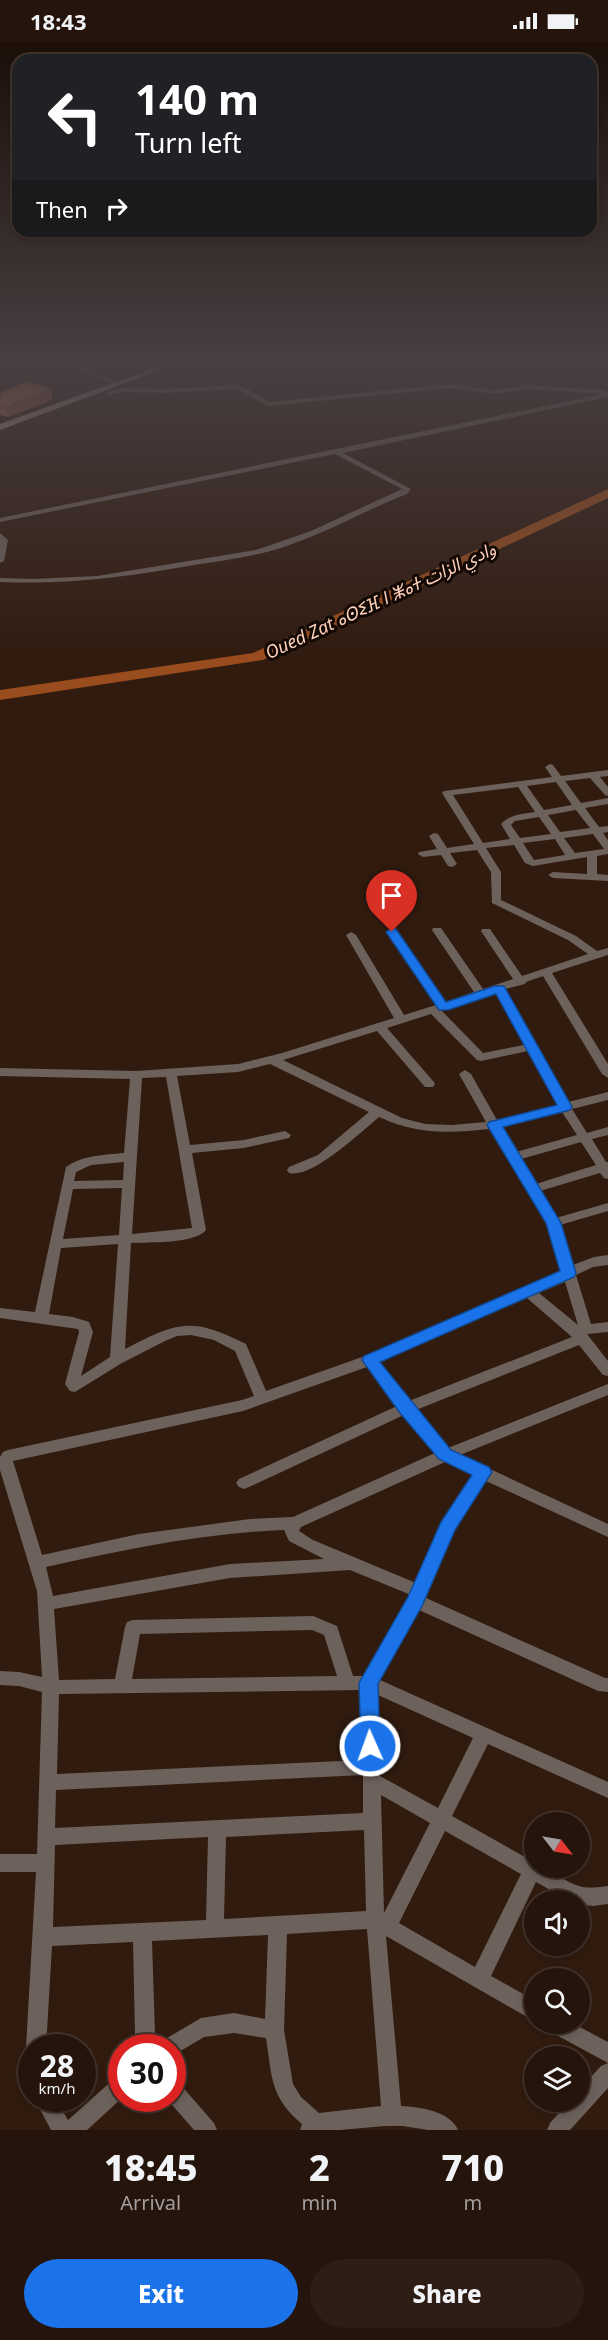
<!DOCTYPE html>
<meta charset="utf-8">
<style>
:root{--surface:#25140b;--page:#2d1d14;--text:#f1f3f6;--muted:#a39e9d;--line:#42332c;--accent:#1a73e8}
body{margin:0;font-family:"Noto Sans","Noto Sans Arabic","Noto Sans Tifinagh",sans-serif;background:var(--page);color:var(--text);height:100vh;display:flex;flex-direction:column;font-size:22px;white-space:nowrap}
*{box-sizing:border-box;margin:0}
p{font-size:20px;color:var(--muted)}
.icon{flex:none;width:33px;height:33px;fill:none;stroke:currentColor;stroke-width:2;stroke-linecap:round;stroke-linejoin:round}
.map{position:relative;height:2088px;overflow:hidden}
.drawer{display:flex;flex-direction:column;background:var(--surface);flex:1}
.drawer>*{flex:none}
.banner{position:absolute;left:12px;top:12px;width:585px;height:183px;border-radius:18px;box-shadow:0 3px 9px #0003,0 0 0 2px var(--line);background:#202124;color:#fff;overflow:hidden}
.needle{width:39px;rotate:121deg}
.controls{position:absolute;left:524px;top:1770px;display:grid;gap:12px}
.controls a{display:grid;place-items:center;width:66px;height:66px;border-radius:50%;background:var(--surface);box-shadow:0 3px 9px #0003,0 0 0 2px var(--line);font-size:30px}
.speed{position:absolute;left:18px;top:1992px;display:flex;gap:12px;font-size:30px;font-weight:700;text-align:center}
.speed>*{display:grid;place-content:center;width:78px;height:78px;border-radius:50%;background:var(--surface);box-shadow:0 3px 9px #0003,0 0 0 2px var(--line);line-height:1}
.speed small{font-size:15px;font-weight:400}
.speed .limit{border:9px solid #d22;background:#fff;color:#111}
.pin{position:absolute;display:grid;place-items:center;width:51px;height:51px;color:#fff;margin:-62px -26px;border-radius:50% 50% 50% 0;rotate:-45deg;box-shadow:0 0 6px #0007}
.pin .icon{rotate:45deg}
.me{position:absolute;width:66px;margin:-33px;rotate:358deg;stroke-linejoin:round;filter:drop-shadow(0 0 4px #0008)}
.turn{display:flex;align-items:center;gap:21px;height:126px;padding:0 24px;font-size:27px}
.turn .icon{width:78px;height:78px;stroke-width:2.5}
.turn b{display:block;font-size:42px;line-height:51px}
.then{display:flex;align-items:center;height:57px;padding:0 24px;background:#0003;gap:12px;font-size:22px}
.eta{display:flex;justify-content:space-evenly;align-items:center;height:102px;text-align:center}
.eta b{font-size:36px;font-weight:800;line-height:42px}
.cta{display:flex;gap:12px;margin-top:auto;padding:12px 24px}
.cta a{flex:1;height:69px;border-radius:36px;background:var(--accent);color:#fff;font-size:24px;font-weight:800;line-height:69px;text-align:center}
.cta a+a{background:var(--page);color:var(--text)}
.status{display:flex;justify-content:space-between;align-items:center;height:42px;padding:0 30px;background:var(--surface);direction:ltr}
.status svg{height:16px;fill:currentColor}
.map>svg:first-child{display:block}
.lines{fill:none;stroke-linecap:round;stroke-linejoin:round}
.river{fill:#994c1d;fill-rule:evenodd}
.minor{fill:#6d615b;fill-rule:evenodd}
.primary{fill:#bba194;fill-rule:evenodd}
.wall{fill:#b56d47}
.shaded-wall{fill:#935939}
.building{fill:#d27f52;stroke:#935939;stroke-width:1.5}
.route{fill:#1a73e8;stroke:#114b97;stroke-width:1.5}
.labels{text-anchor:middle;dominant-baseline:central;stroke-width:6;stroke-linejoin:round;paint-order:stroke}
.far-water-label{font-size:18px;font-style:italic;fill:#ffd1bb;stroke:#120804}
</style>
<div class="status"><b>18:43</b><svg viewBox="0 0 49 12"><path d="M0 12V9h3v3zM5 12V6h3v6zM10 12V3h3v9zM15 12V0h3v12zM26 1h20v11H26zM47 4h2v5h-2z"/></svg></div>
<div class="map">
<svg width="608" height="2088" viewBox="0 0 608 2088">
<rect width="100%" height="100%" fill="#311b0f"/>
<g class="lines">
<path class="river" d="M608,447V456L263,618L0,658V648L253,611Z"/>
<g class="minor">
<path d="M67,322H74L119,342L114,343Z"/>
<path d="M449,342L495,348L527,343L604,348L608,351V355L343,411L411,447L407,452C364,469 324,492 281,506C255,514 227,518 200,522C133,534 68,543 0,540V536L33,537L97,534L256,508L311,489L402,447L335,412L0,480V476L604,352L527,347L495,352L449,346L268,364L236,347L163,351L124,350L108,353L105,351L124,346L163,347L236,343L246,346L269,360Z"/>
<path d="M0,491L8,498L4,519L0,521Z"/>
<path d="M550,722L553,723L561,734L608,728V734L600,735L608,745V754L605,753L590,736L565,739L581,761L608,756V762L585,766L599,785L608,784V790L603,791L608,798V812L597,814V832L608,833V839L553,836L548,833L553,830L587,832V815L533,824L525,821L514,803L486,806L501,830V858L576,894L597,909L608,906V913L552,931L608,1022V1036L602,1032L543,934L526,940L525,942L505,947L568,1060L608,1050V1058L572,1067L587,1091L608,1085V1093L592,1097L606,1120H608V1137L604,1136L600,1131L540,1149L556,1176L608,1161V1169L560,1183L573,1223L594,1215L608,1213V1223L593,1225L576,1233L591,1282L608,1280V1290L587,1292L608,1319V1334L603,1333L579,1303L416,1368L448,1406L608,1342V1353L460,1413L608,1482V1495L486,1439L455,1488L426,1556L605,1636H608V1650L598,1649L419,1568L380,1638L608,1740V1756L488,1702L452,1774L534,1820V1826C552,1826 562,1839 579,1844C588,1847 599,1845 608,1844V1862L593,1864L579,1862V1858H568L536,1840L491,1934L534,1958V1979L386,1894L401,2064C420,2065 450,2069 458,2088H428L403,2084H385L340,2088H300L302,2082C270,2055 272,2035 266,1996L234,1991L204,1995L172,2014V2006H159L162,1999L201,1976L234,1971L265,1977L268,1893L152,1899L155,1992L159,2006H139L135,1992L133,1900L52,1904L46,2006H32V2014L26,2006L36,1830H0V1812H37L42,1650L19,1644L0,1643V1629L19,1630L42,1635L37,1549L0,1428V1415L3,1410L8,1408L242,1358L254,1354L235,1309L214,1298L191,1293L177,1294L165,1299L122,1321L75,1350L70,1349L65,1342L79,1290L78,1287L0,1276V1266L35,1270L66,1125C83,1113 104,1113 124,1111L130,1037L0,1034V1026L136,1029L238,1022L282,1011L394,976L346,893L351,890L356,893L404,973L436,963L387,890L388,888H396L445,960L474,950L432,888L433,886H441L483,947L513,937L481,889L482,887H490L522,934L588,912L568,898L492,861L491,830L477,808L450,811L457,822L452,825L448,824L441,813L423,815L418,812L419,810L437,807L429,794L434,791L438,792L447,806L474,802L442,751L444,749L552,735L545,725ZM556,740L572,763L544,768L527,744ZM518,745L535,770C523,772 510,772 501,782L510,797L483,801L453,753ZM576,768L590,786L560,790L548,773ZM539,775L551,792L520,796L511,783L515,779ZM593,792L604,807L575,811L564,796ZM555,797L565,813L534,818L523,801ZM495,950L524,1003L483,1011L441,968C459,966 479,956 495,950ZM431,972L477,1018L481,1019L528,1009L558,1063L497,1078L471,1032L465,1028L459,1032L486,1080L452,1083L425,1082L402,1076L283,1018L377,989L425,1045H433L435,1042L433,1039L387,986ZM270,1022L369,1070L318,1113L289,1125L287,1128L289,1131C312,1137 361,1090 379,1075C417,1093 449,1091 490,1087L546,1181L561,1230L365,1314L266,1349L246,1302C191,1274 177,1280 125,1307L131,1201C149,1200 195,1202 206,1188L192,1111L244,1106L289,1096L291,1093L285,1089L244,1098L190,1103L177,1034L238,1030ZM166,1035L192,1186L132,1192L142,1036ZM562,1070L577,1093L516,1110L501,1085ZM581,1100L596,1123L536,1142L521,1117ZM124,1120L123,1138L74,1139L76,1130L91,1123ZM122,1146L119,1193L63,1197L73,1147ZM118,1202L110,1315L81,1334L93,1290L89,1280L73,1275L49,1272L61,1206ZM565,1240L578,1283L539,1251ZM527,1256L572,1295L409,1359L379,1320ZM367,1325L397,1364L239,1437L236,1441L239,1445L244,1447L249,1445L404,1373L435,1411L293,1475L250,1477L139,1492L42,1513L13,1419L243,1369ZM445,1420L473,1433L443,1481L416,1541L313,1498L299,1489L301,1485ZM284,1488L289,1499L324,1517L230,1522L53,1554L46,1525C124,1508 203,1491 284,1488ZM350,1528L411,1553L364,1634H353L337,1584L313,1574L133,1578L127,1580L125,1585L115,1637L59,1638L54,1567L230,1536ZM312,1588L324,1593L337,1634L132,1637L140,1592ZM361,1648L362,1718L57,1732L59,1652ZM378,1653L473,1696L438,1766L380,1734ZM363,1733V1771L55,1786L56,1748ZM381,1753L430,1781L384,1871ZM364,1788L366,1869L224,1877L226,1795ZM445,1789L521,1832L475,1925L399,1881ZM208,1795L206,1878L53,1885L55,1803ZM367,1887L381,2064L319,2071L301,2055L293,2042L284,1988L287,1892Z"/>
<path d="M546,1982H574L608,2000V2021L549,1989Z"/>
<path d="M608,2021V2046L570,2088H547L550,2081L569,2060H579V2048L601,2024Z"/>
<path d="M122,2033V2056L87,2088H51L34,2056H55L68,2078L115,2036Z"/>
<path d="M172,2038L179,2041L214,2081L217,2088H194L166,2056H172Z"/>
</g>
<path class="primary" d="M166,322H176L0,388V382Z"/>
</g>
<path class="wall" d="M0,351L52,358L8,375L0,373Z"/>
<path class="shaded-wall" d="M51,347L52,358L8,375L7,365Z"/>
<path class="building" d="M26,340L51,347L7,365L0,363V351Z"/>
<linearGradient id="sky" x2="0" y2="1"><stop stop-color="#1b0f08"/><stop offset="0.52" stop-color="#483f42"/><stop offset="1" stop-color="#483f42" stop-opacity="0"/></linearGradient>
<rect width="608" height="614" fill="url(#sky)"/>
<path class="route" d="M392,886L396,887L446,960L495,944H504L572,1065L570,1068L503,1085L561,1181L576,1231L574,1235L380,1320L451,1408L489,1425L492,1430L455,1488L422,1564L378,1642L380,1704L377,1710L370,1713L363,1710L361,1704L359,1641L408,1555L441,1480L472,1433L439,1417L400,1371L362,1318L364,1314L560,1229L546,1181L487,1083L489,1080L557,1063L496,952L448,968H439L386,890Z"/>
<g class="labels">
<g class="far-water-label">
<text transform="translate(380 558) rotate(-25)">Oued Zat ⴰⵙⵉⴼ ⵏ ⵥⴰⵜ وادي الزات</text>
</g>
</g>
</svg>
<div class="controls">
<a><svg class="needle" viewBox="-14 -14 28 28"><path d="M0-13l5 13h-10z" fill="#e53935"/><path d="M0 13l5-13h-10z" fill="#a39e9d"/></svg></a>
<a><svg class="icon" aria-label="sound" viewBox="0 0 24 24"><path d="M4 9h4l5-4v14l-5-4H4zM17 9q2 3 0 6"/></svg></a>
<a><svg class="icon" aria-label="search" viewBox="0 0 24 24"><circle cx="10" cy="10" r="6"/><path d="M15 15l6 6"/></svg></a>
<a><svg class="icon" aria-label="layers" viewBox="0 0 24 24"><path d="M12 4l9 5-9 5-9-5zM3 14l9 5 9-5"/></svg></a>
</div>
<div class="speed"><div>28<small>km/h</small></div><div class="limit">30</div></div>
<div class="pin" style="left:392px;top:890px;background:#d93025"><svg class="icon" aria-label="arrive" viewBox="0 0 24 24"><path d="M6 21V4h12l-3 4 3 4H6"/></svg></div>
<svg class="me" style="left:370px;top:1704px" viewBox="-20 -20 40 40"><circle r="17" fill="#1a73e8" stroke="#fff" stroke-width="3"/><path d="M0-11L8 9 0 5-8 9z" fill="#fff"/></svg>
<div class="banner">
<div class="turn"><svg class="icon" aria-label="left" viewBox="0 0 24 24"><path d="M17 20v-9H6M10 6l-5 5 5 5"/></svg><div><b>140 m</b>Turn left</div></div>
<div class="then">Then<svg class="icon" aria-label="right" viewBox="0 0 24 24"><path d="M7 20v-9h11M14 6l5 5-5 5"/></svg></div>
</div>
</div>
<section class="drawer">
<div class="eta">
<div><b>18:45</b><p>Arrival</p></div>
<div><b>2</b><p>min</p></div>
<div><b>710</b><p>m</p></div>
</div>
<div class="cta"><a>Exit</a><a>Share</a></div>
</section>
